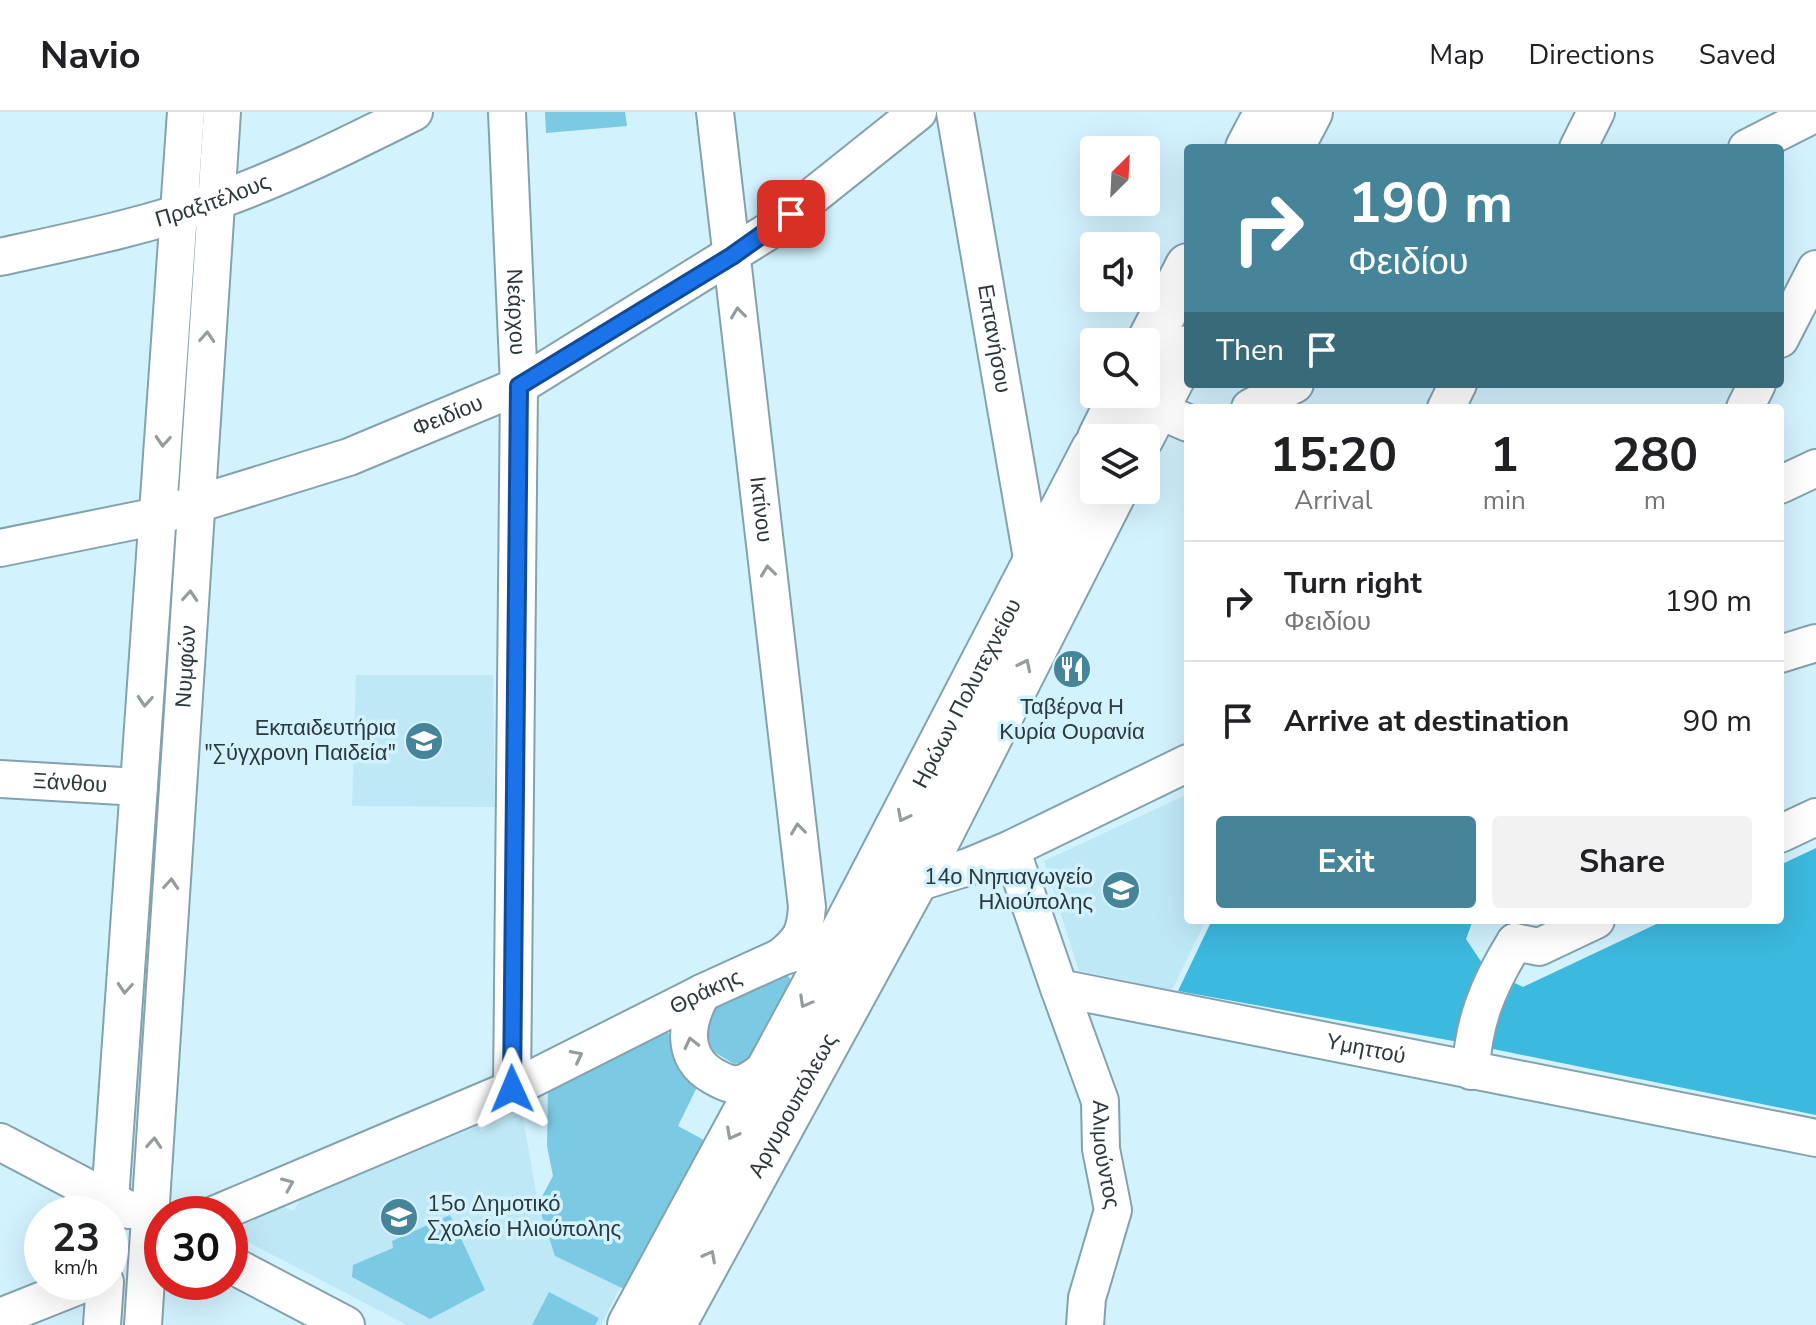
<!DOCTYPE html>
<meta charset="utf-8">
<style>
:root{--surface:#fff;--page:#f2f2f2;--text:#202124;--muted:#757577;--line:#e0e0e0;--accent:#468599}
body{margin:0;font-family:"Nunito Sans",sans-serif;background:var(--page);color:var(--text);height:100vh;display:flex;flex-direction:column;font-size:30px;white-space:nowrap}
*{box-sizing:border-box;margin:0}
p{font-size:26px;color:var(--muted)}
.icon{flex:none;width:44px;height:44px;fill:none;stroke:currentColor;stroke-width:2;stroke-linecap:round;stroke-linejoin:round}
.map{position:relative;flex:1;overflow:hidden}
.panel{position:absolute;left:1184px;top:292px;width:600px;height:520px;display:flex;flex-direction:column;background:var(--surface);border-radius:8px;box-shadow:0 8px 32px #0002}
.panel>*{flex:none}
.hud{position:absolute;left:1184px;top:32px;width:600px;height:244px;border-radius:8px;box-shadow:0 8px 32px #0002;background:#468599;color:#fff;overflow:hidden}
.needle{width:52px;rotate:24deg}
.controls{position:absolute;left:1080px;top:24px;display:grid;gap:16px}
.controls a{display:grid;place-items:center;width:80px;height:80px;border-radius:8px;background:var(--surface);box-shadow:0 8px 32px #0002;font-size:40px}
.speed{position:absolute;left:24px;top:1084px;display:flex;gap:16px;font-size:40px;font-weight:700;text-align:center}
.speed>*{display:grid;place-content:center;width:104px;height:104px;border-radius:50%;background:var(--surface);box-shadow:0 8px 32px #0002;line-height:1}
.speed small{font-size:20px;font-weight:400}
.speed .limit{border:12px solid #d22;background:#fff;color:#111}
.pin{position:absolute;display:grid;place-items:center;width:68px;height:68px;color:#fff;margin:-34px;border-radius:16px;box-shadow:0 4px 12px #0006}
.me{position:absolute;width:88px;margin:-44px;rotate:359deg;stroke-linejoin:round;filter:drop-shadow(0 0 6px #0008)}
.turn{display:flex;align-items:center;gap:28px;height:168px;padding:0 32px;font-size:36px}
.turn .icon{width:104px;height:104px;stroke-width:2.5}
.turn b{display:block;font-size:56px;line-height:68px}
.then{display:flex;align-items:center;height:76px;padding:0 32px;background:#0003;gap:16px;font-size:30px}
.eta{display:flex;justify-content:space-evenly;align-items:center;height:136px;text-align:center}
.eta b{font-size:48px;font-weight:700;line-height:56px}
.cta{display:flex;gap:16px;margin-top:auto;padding:16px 32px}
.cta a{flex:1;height:92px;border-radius:8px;background:var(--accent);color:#fff;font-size:32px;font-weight:700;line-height:92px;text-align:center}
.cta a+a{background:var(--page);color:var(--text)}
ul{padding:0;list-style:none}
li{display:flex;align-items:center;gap:24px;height:120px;padding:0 32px;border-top:2px solid var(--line)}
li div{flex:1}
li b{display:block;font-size:30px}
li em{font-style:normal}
header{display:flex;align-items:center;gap:48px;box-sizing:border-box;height:112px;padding:0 40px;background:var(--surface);border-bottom:2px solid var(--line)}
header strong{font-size:38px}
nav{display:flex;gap:44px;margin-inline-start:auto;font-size:28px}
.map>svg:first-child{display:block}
.built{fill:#bfe8f7}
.green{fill:#7bc9e3}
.forest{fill:#3cb9de}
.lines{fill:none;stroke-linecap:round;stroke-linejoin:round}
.minor-casing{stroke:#84a2ad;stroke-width:40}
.major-casing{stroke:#84a2ad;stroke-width:48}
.minor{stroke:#fff;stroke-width:36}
.major{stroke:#fff;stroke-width:44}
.oneway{stroke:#959c9e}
.route-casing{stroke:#114b97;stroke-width:20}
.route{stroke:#1a73e8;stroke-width:14}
.labels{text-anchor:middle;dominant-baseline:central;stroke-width:7;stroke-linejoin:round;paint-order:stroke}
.street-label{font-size:22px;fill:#2b383c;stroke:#d2f2fe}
.poi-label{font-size:22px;fill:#2b383c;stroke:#d2f2fe;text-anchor:end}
</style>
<header>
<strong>Navio</strong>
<nav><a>Map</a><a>Directions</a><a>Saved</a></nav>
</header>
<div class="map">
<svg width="1816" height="1213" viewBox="0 0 1816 1213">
<rect width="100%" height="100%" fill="#d2f2fe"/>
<g class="built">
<path d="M356,563H493L495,695L352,694Z"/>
<path d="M1188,682V808H1206L1172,878L1079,859L1044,749Z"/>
<path d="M522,1000L538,1092L555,1144L620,1175L601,1213H407L248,1130L244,1110L280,1093L294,1099L301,1084L473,1005L481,1020Z"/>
</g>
<g class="green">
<path d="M545,0H625L627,14L546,21Z"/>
<path d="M780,863L788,864L794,872L749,950L734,952L711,938L706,929V907L711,895Z"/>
<path d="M665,916L699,971L678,1014L704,1028L626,1178L555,1144L538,1092L553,1064L547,1034L548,970Z"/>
<path d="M450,1103L485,1178L430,1207L352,1165L353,1153L393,1136L392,1129Z"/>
<path d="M549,1180L599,1206L595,1213H532Z"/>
</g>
<path class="forest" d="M1816,736V1003L1459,930L1178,879L1212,808H1473L1466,827L1486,857L1523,875L1665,808H1780V753Z"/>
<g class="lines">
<defs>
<g id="minor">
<path id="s1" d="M507,0L519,274L512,977"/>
<path id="s2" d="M715,0L807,795C805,822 801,828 781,845"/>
<path id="s3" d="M955,0L1033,452"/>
<path d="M1578,36L1596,0"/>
<path d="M1747,36L1816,1"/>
<path id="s4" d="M0,145C73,129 148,114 219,88C286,64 350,32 414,0"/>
<path d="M1780,227L1816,157"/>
<path d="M1250,296L1295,272"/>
<path d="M1446,296L1458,272"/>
<path d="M1745,296L1757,272"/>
<path d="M1156,297L1188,311"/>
<path d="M1780,373L1816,356"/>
<path id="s5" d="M0,436L158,404L349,345L519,274L769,119L918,0"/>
<path d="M1780,542L1816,531"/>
<path id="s6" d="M0,667L139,675"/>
<path d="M1780,722L1816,705"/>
<path id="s7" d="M1011,737L1059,876L1816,1026"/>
<path d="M900,781L913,772L968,755L1011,737L1188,651"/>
<path d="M1515,830L1539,835L1596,808"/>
<path id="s8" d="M1059,876L1100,989L1101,1037L1113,1098L1087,1186L1085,1213"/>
<path d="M702,881C686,910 680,945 713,964C722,969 732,975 743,971C753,968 761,960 769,954"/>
<path d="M1471,959C1473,909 1489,872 1515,830"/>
<path d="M0,1030L129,1098"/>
<path d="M109,1102L186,0"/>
<path id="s9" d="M216,1102L512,977L702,881L781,845L840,826L853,817"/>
<path d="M230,1152L346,1213"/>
<path d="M0,1205L88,1170"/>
<path d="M102,1213L105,1170"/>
<path id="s10" d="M143,1213L222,0"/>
</g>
<g id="major">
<path d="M1248,36L1267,0"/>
<path d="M1291,36L1310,0"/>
<path d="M1146,236L1188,154"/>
<path d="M1100,326L1122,282"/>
<path d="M1141,326L1188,236"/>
<path id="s11" d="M630,1213L840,826L1094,337"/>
<path id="s12" d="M673,1213L936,731L1115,378"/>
</g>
</defs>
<use href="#minor" class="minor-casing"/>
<use href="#major" class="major-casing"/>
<use href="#minor" class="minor"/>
<use href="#major" class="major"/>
</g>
<defs><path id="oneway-chevron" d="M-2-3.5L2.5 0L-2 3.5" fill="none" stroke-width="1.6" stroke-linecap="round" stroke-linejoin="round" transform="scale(2)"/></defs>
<g class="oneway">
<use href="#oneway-chevron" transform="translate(738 201) rotate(-97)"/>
<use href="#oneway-chevron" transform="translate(207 225) rotate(-86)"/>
<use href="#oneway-chevron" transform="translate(163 329) rotate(94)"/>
<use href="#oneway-chevron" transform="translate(768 459) rotate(-97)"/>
<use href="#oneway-chevron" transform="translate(190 484) rotate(-86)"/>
<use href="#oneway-chevron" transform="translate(1025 553) rotate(-64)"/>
<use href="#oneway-chevron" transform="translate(145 589) rotate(94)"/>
<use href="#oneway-chevron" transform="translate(903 704) rotate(117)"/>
<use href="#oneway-chevron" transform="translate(798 717) rotate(-97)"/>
<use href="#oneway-chevron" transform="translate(171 772) rotate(-86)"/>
<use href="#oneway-chevron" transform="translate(125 876) rotate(94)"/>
<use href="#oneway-chevron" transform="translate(805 890) rotate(119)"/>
<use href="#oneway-chevron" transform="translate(691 931) rotate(-103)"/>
<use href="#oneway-chevron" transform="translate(577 944) rotate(-27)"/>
<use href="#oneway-chevron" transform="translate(732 1022) rotate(118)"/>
<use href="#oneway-chevron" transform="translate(154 1031) rotate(-86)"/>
<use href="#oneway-chevron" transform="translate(288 1072) rotate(-23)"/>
<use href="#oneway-chevron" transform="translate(710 1144) rotate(-62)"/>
</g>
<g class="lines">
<defs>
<path id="route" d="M512,977L519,274L732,144L791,102"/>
</defs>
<use href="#route" class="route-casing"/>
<use href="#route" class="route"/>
</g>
<defs>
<symbol id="restaurant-disc" viewBox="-11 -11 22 22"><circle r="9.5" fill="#468599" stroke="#d2f2fe"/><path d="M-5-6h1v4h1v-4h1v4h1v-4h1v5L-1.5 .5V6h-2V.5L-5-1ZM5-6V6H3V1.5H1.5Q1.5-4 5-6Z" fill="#fff"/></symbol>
<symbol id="school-disc" viewBox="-11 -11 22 22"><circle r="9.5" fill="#468599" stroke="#d2f2fe"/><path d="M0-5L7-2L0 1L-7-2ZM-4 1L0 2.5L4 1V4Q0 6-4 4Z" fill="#fff"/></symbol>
</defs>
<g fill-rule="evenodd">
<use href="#restaurant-disc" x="1050" y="535" width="44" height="44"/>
<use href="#school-disc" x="402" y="607" width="44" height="44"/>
<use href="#school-disc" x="1099" y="756" width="44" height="44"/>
<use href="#school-disc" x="377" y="1083" width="44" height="44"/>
</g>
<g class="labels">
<g class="street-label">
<text stroke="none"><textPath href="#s4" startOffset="220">Πραξιτέλους</textPath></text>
<text stroke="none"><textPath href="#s1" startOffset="200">Νεάρχου</textPath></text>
<text stroke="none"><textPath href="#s3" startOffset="230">Επτανήσου</textPath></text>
<text stroke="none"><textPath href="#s5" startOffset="468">Φειδίου</textPath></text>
<text stroke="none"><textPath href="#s2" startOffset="400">Ικτίνου</textPath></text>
<text stroke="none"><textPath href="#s10" startOffset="660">Νυμφών</textPath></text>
<text stroke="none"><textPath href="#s11" startOffset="716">Ηρώων Πολυτεχνείου</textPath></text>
<text stroke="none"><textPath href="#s6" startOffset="70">Ξάνθου</textPath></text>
<text stroke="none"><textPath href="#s9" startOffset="538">Θράκης</textPath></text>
<text stroke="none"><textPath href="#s7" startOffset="460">Υμηττού</textPath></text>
<text stroke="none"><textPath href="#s12" startOffset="250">Αργυρουπόλεως</textPath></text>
<text stroke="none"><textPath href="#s8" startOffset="174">Αλιμούντος</textPath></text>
</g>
<g class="poi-label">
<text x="1072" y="595" text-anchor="middle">Ταβέρνα Η<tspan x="1072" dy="25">Κυρία Ουρανία</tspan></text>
<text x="396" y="616">Εκπαιδευτήρια<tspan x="396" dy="25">"Σύγχρονη Παιδεία"</tspan></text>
<text x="1093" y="765">14ο Νηπιαγωγείο<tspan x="1093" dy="25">Ηλιούπολης</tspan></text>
<text x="427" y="1092" text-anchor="start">15ο Δημοτικό<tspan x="427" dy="25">Σχολείο Ηλιούπολης</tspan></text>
</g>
</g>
</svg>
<div class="controls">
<a><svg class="needle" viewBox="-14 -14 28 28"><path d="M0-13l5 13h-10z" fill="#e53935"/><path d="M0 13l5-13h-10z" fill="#757577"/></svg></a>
<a><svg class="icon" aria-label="sound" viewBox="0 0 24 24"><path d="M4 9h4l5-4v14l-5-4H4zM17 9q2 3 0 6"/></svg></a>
<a><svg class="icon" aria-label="search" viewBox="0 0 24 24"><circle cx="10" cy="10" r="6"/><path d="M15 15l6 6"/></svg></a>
<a><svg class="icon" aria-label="layers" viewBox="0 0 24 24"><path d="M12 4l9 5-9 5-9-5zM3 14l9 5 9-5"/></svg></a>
</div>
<div class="speed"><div>23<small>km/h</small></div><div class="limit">30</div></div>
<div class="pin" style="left:791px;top:102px;background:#d93025"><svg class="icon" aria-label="arrive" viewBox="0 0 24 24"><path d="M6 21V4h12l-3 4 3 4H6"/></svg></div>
<svg class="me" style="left:512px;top:977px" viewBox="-20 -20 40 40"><path d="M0-17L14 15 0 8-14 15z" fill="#1a73e8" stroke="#fff" stroke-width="4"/></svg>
<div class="hud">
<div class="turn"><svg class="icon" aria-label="right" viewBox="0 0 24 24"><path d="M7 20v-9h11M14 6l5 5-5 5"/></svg><div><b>190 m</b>Φειδίου</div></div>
<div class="then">Then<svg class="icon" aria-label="arrive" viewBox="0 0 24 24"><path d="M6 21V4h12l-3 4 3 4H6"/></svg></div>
</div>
<section class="panel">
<div class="eta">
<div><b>15:20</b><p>Arrival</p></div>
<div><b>1</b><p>min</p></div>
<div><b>280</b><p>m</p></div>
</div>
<ul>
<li><svg class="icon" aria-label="right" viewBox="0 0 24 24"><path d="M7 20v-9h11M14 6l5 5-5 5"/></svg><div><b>Turn right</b><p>Φειδίου</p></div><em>190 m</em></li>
<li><svg class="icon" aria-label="arrive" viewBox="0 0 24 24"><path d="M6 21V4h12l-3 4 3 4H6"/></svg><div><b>Arrive at destination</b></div><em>90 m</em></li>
</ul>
<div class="cta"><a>Exit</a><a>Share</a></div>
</section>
</div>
